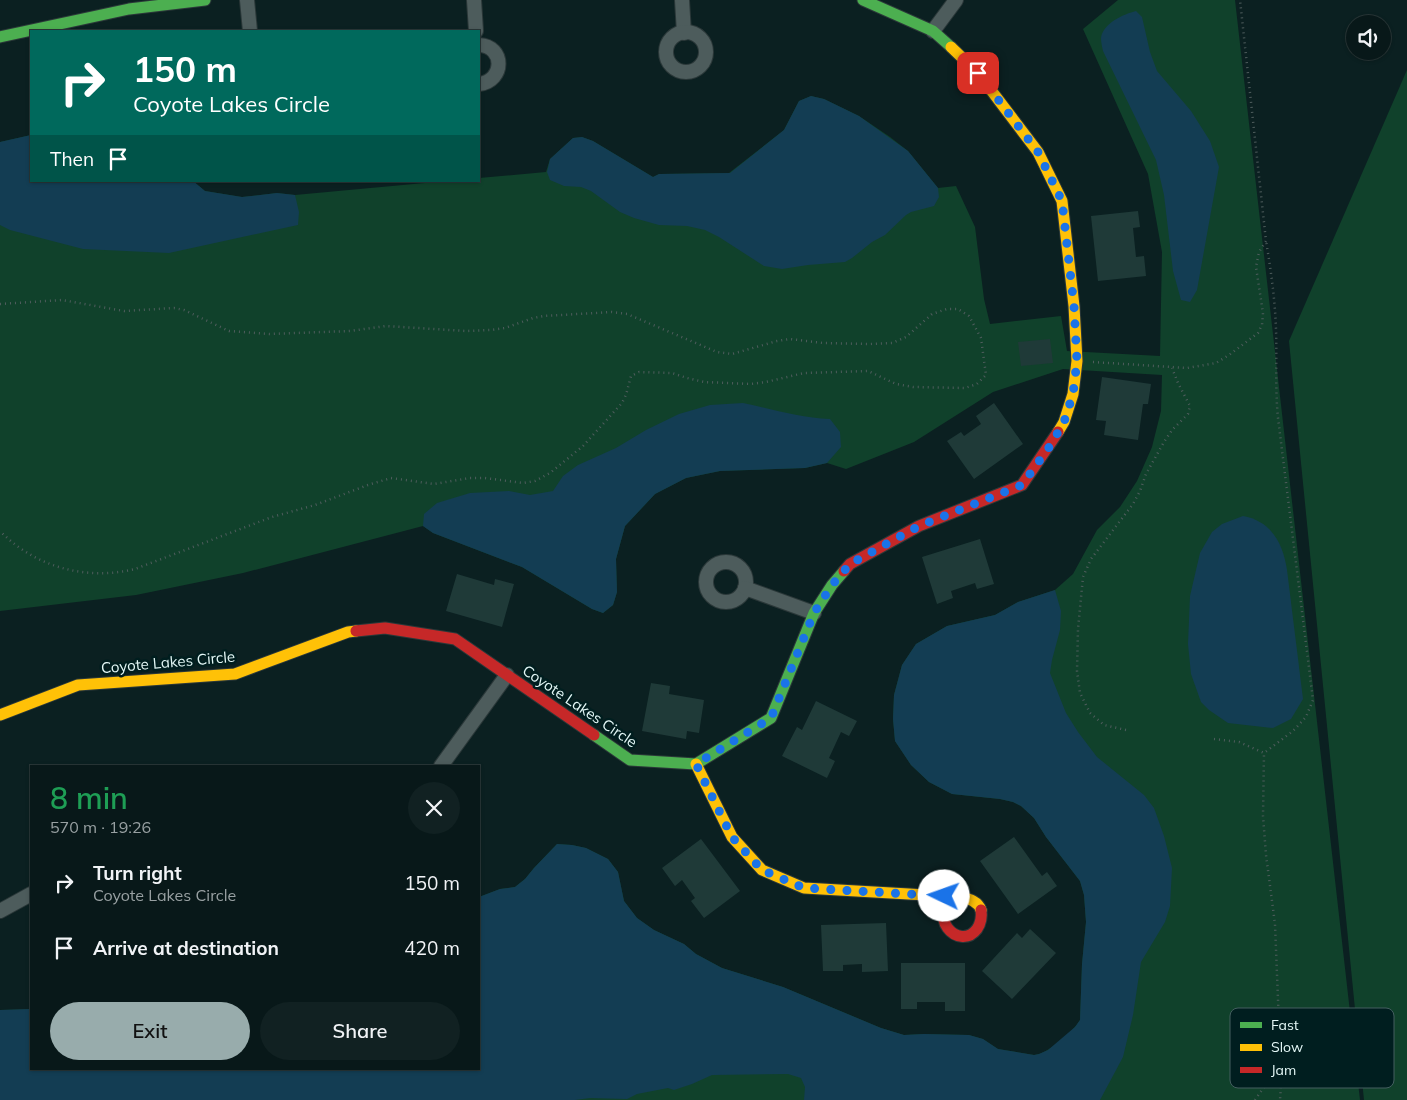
<!DOCTYPE html>
<meta charset="utf-8">
<style>
:root{--surface:#081819;--page:#112122;--text:#f1f3f6;--muted:#98a0a2;--line:#293738;--accent:#98acac}
body{margin:0;font-family:Mulish,sans-serif;background:var(--page);color:var(--text);height:100vh;display:flex;flex-direction:column;font-size:19px;white-space:nowrap}
*{box-sizing:border-box;margin:0}
p{font-size:16px;color:var(--muted)}
.icon{flex:none;width:28px;height:28px;fill:none;stroke:currentColor;stroke-width:2;stroke-linecap:round;stroke-linejoin:round}
.map{position:relative;flex:1;overflow:hidden}
.side{position:absolute;left:30px;top:765px;width:450px;height:305px;display:flex;flex-direction:column;background:var(--surface);border-radius:0px;box-shadow:0 1px 4px #0004,0 0 0 1px var(--line)}
.side>*{flex:none}
.top-card{position:absolute;left:30px;top:30px;width:450px;height:152px;border-radius:0px;box-shadow:0 1px 4px #0004,0 0 0 1px var(--line);background:#00695c;color:#fff;overflow:hidden}
.fabs{position:absolute;left:1346px;top:15px;display:grid;gap:10px}
.fabs a{display:grid;place-items:center;width:45px;height:45px;border-radius:50%;background:var(--surface);box-shadow:0 1px 4px #0004,0 0 0 1px var(--line);font-size:25px}
.pin{position:absolute;display:grid;place-items:center;width:42px;height:42px;color:#fff;margin:-21px;border-radius:10px;box-shadow:0 2px 8px #0006}
.me{position:absolute;width:55px;margin:-28px;rotate:273deg;stroke-linejoin:round;filter:drop-shadow(0 0 4px #0008)}
.turn{display:flex;align-items:center;gap:18px;height:105px;padding:0 20px;font-size:22px}
.turn .icon{width:65px;height:65px;stroke-width:2.5}
.turn b{display:block;font-size:35px;line-height:42px}
.then{display:flex;align-items:center;height:48px;padding:0 20px;background:#0003;gap:10px;font-size:19px}
.round{display:grid;place-items:center;flex:none;width:52px;height:52px;border-radius:26px;background:var(--page)}
.overview{display:flex;align-items:center;justify-content:space-between;height:85px;padding:0 20px}
h1{font-size:30px;font-weight:600;line-height:38px;color:#1e9e55}
.action{display:flex;gap:10px;margin-top:auto;padding:10px 20px}
.action a{flex:1;height:58px;border-radius:30px;background:var(--accent);color:#111;font-size:20px;font-weight:600;line-height:58px;text-align:center}
.action a+a{background:var(--page);color:var(--text)}
ul{padding:0;list-style:none}
li{display:flex;align-items:center;gap:15px;height:65px;padding:0 20px}
li div{flex:1}
li b{display:block;font-size:19px}
li em{font-style:normal}
.map>svg:first-child{display:block}
.green{fill:#10412b}
.water{fill:#133d53}
.building{fill:#1f3a38}
.lines{fill:none;stroke-linecap:round;stroke-linejoin:round}
.street-casing{stroke:#2b3839;stroke-width:16}
.fast-casing{stroke:#2b3839;stroke-width:13}
.slow-casing{stroke:#2b3839;stroke-width:13}
.jam-casing{stroke:#2b3839;stroke-width:13}
.path{stroke:#4f5d5d;stroke-width:2.5;stroke-dasharray:1 4;stroke-linecap:butt}
.street{stroke:#4d5c5c;stroke-width:14}
.fast{stroke:#4caf50;stroke-width:11}
.slow{stroke:#ffc107;stroke-width:11}
.jam{stroke:#c62828;stroke-width:11}
.route{stroke:#1a73e8;stroke-width:9;stroke-dasharray:0 16.2}
.labels{text-anchor:middle;dominant-baseline:central;stroke-width:5;stroke-linejoin:round;paint-order:stroke}
.street-label{font-size:15px;fill:#e4f8f7;stroke:#001e1f}
.key{fill:#001e1f;stroke:#445f60;stroke-width:1}
.key-label{font-size:14px;fill:#e4f8f7}
</style>
<div class="map">
<svg width="1407" height="1100" viewBox="0 0 1407 1100">
<rect width="100%" height="100%" fill="#0b2021"/>
<g class="green">
<path d="M1118,0H1235L1360,1100H0V1010L31,1009V1069H479V897L500,889L515,887L525,879L534,868L557,844L572,845L586,848L608,859L618,872L624,901L637,918L654,930L684,944L696,954L722,968L783,987L881,1028L904,1035L924,1034L969,1035L983,1039L998,1049L1034,1055C1048,1054 1073,1032 1080,1020L1082,964L1086,922L1084,895L1080,881L1046,837L1034,818L1021,806L1013,802L1000,799L952,794L929,782L911,765L895,741L893,719L894,695L902,665L916,644L947,626L995,615L1018,602L1055,590L1073,574L1097,530L1120,507L1137,481L1152,447L1161,411L1162,375L1063,369L993,392L914,442L846,469L827,463L805,468L720,471L686,478L655,494L625,526L616,559L617,592L613,605L603,613L592,609L522,567L433,533L423,526L243,573L136,595L0,611V142L31,135V181H193L205,191L242,197L277,193L295,195L446,181H479V178L546,172L550,159L573,138L582,137L593,141L653,177L659,174L729,173L784,130L799,101L811,96L824,99L859,116L890,137L908,151L938,188L956,186L975,227L984,299L990,324L1061,316L1067,351L1160,356L1162,252L1148,174L1083,29Z"/>
<path d="M1407,70V1100H1364L1289,341Z"/>
</g>
<g class="water">
<path d="M1136,11L1142,17L1150,52L1157,71L1191,111L1210,141L1219,167L1197,290L1190,302L1181,300L1173,271L1164,195L1156,160L1103,51C1102,47 1101,42 1101,38C1103,23 1124,14 1136,11Z"/>
<path d="M811,96L824,99L859,116L908,151L938,188L939,197L934,206L911,212L906,215L885,235L872,242L852,258L845,262L808,265L782,269L764,266L719,237L705,230L687,226L659,225L634,218L620,212L591,191L581,187L564,186L550,180L547,172L550,159L562,148L573,138L582,137L593,141L653,177L659,174L730,173L784,130L799,101Z"/>
<path d="M31,135V181H193L205,191L242,197L277,193L295,195L299,212L298,225L169,253L83,249L10,230L0,225V142Z"/>
<path d="M743,403C772,409 800,418 830,419L840,432L841,447L827,463L805,468L720,471L686,478L655,494L625,526L616,559L617,592L613,605L603,613L592,609L522,567L433,533L423,526L424,514L437,503L470,493L509,491L530,495L553,491L563,476L578,465L616,448L646,430L679,414L710,405Z"/>
<path d="M1243,516C1271,521 1283,543 1287,570L1303,699L1291,719L1273,728L1228,723L1209,710L1201,702L1191,674L1188,644L1190,596L1200,553L1212,532L1222,524Z"/>
<path d="M1055,590L1061,611L1060,630L1052,660L1050,673L1066,713L1078,732L1097,757L1144,795L1154,808L1164,836L1172,868L1170,906L1165,922L1141,962L1133,1015L1123,1057L1100,1100H804L805,1087L801,1078L788,1074L712,1075L692,1084L674,1090L668,1088L637,1094L627,1099L590,1098L575,1100H0V1010L31,1009V1069H479V897L500,889L515,887L525,879L534,868L557,844L572,845L586,848L608,859L618,872L624,901L637,918L654,930L684,944L696,954L722,968L783,987L881,1028L904,1035L924,1034L969,1035L983,1039L998,1049L1034,1055L1039,1054L1048,1050L1075,1027L1080,1020L1082,964L1086,922L1084,895L1080,881L1046,837L1034,818L1021,806L1013,802L1000,799L952,794L929,782L911,765L895,741L893,719L894,695L902,665L916,644L947,626L995,615L1018,602Z"/>
</g>
<g class="building">
<path d="M1138,211L1140,227L1133,228L1136,257L1144,256L1146,276L1098,281L1091,216Z"/>
<path d="M1050,339L1053,363L1021,366L1018,342Z"/>
<path d="M1102,377L1151,384L1148,404H1143L1138,440L1104,435L1106,421L1096,420Z"/>
<path d="M994,403L1023,444L974,479L947,441L961,432L964,436L981,424L976,416Z"/>
<path d="M980,539L994,584L977,589L975,583L951,591L953,598L937,604L922,557Z"/>
<path d="M457,574L494,585L495,579L514,584L502,627L446,611Z"/>
<path d="M651,683L670,686L669,694L704,700L699,733L687,731L686,739L642,731Z"/>
<path d="M816,701L857,721L849,736L841,732L829,758L835,761L827,778L782,756L797,727L802,730Z"/>
<path d="M1014,837L1042,876L1047,872L1057,886L1018,914L980,861Z"/>
<path d="M701,839L740,891L704,918L691,901L695,898L682,880L675,886L662,868Z"/>
<path d="M886,923L888,971L862,972V964L843,965V971H823L821,925Z"/>
<path d="M1030,929L1056,953L1012,999L982,971L1017,933L1022,938Z"/>
<path d="M901,963H965V1011H945V1002H917V1009H901Z"/>
</g>
<g class="lines">
<defs>
<g id="street">
<path d="M247,0L250,31"/>
<path d="M474,0L476,31"/>
<path d="M682,0L684,33"/>
<path d="M933,31L956,0"/>
<circle cx="686" cy="52" r="20"/>
<path d="M479,45C505,46 505,81 479,84"/>
<circle cx="726" cy="582" r="20"/>
<path d="M745,588L814,613"/>
<path d="M441,766L507,675"/>
<path d="M0,911L31,894"/>
</g>
<g id="fast">
<path d="M863,0L933,31L951,47"/>
<path d="M0,37L129,9L205,0"/>
<path d="M594,735L630,760L696,764L771,718L814,613L832,585L844,571"/>
</g>
<g id="slow">
<path d="M951,47L978,73L1038,152L1062,201L1074,306L1077,361L1073,394L1064,422L1058,432"/>
<path d="M0,715L78,685L235,674L348,632L356,631"/>
<path d="M696,764L732,837L762,870L804,888L961,897C969,899 978,901 981,910"/>
</g>
<g id="jam">
<path d="M844,571L850,564L919,526L1022,485L1058,432"/>
<path d="M356,631L385,628L455,639L594,735"/>
<path d="M961,897C922,913 959,953 977,929C981,923 982,917 981,910"/>
</g>
</defs>
<use href="#street" class="street-casing"/>
<use href="#fast" class="fast-casing"/>
<use href="#slow" class="slow-casing"/>
<use href="#jam" class="jam-casing"/>
<g class="path">
<path d="M0,304L62,300L124,311L174,308L184,310L229,331L269,334L350,331L386,326L466,331L491,330L505,328L533,318L544,316L612,312L627,314L717,352L732,354L777,341L790,339L823,343L869,344L892,343L906,337L932,314L947,309H958L969,316L981,338L986,375L977,384L965,388L913,387L896,384L868,371L804,373L766,382L751,384L704,382L687,378L672,373L639,372L631,376L626,395L622,403L583,446L550,473L535,481L523,483L485,478H470L434,484L391,478L368,485L315,505L272,517L135,569C86,581 35,567 0,531"/>
<path d="M1093,362L1187,368L1216,363L1229,355L1258,333L1262,325L1263,313L1256,267L1259,252L1266,241L1240,0"/>
<path d="M1126,730L1104,725L1090,713L1080,693L1077,671L1078,629L1083,577L1091,559L1133,504L1140,491L1146,474L1164,442L1172,430L1188,414L1190,406L1178,383L1172,368"/>
<path d="M1214,739L1239,742L1264,753L1293,731L1306,717L1313,700L1278,418C1275,388 1277,359 1276,329C1275,300 1271,270 1266,241"/>
<path d="M1277,1053L1282,1071L1280,1100"/>
<path d="M1255,1100L1271,1077L1276,1052L1279,1024L1275,924L1266,855L1263,816L1264,753"/>
</g>
<use href="#street" class="street"/>
<use href="#fast" class="fast"/>
<use href="#slow" class="slow"/>
<use href="#jam" class="jam"/>
</g>
<g class="lines">
<path class="route" d="M944,896L804,888L762,870L732,837L696,764L771,718L814,613L832,585L850,564L919,526L1022,485L1050,446L1064,422L1073,394L1077,361L1074,306L1062,201L1038,152L978,73"/>
</g>
<g class="labels">
<g class="street-label">
<text transform="translate(168 662) rotate(-5)">Coyote Lakes Circle</text>
<text transform="translate(580 706) rotate(34)">Coyote Lakes Circle</text>
</g>
</g>
<rect x="1230" y="1008" width="164" height="80" rx="8" class="key"/>
<rect x="1240" y="1022" width="22" height="6" fill="#4caf50"/>
<rect x="1240" y="1044" width="22" height="7" fill="#ffc107"/>
<rect x="1240" y="1067" width="22" height="6" fill="#c62828"/>
<g class="key-label">
<text x="1271" y="1030">Fast</text>
<text x="1271" y="1052">Slow</text>
<text x="1271" y="1075">Jam</text>
</g>
</svg>
<div class="fabs">
<a><svg class="icon" aria-label="sound" viewBox="0 0 24 24"><path d="M4 9h4l5-4v14l-5-4H4zM17 9q2 3 0 6"/></svg></a>
</div>
<div class="pin" style="left:978px;top:73px;background:#d93025"><svg class="icon" aria-label="arrive" viewBox="0 0 24 24"><path d="M6 21V4h12l-3 4 3 4H6"/></svg></div>
<svg class="me" style="left:944px;top:896px" viewBox="-20 -20 40 40"><circle r="19" fill="#fff"/><path d="M0-13L10 11 0 6-10 11z" fill="#1a73e8"/></svg>
<div class="top-card">
<div class="turn"><svg class="icon" aria-label="right" viewBox="0 0 24 24"><path d="M7 20v-9h11M14 6l5 5-5 5"/></svg><div><b>150 m</b>Coyote Lakes Circle</div></div>
<div class="then">Then<svg class="icon" aria-label="arrive" viewBox="0 0 24 24"><path d="M6 21V4h12l-3 4 3 4H6"/></svg></div>
</div>
<section class="side">
<div class="overview"><div><h1>8 min</h1><p>570 m · 19:26</p></div><a class="round"><svg class="icon" aria-label="close" viewBox="0 0 24 24"><path d="M6 6l12 12M18 6L6 18"/></svg></a></div>
<ul>
<li><svg class="icon" aria-label="right" viewBox="0 0 24 24"><path d="M7 20v-9h11M14 6l5 5-5 5"/></svg><div><b>Turn right</b><p>Coyote Lakes Circle</p></div><em>150 m</em></li>
<li><svg class="icon" aria-label="arrive" viewBox="0 0 24 24"><path d="M6 21V4h12l-3 4 3 4H6"/></svg><div><b>Arrive at destination</b></div><em>420 m</em></li>
</ul>
<div class="action"><a>Exit</a><a>Share</a></div>
</section>
</div>
